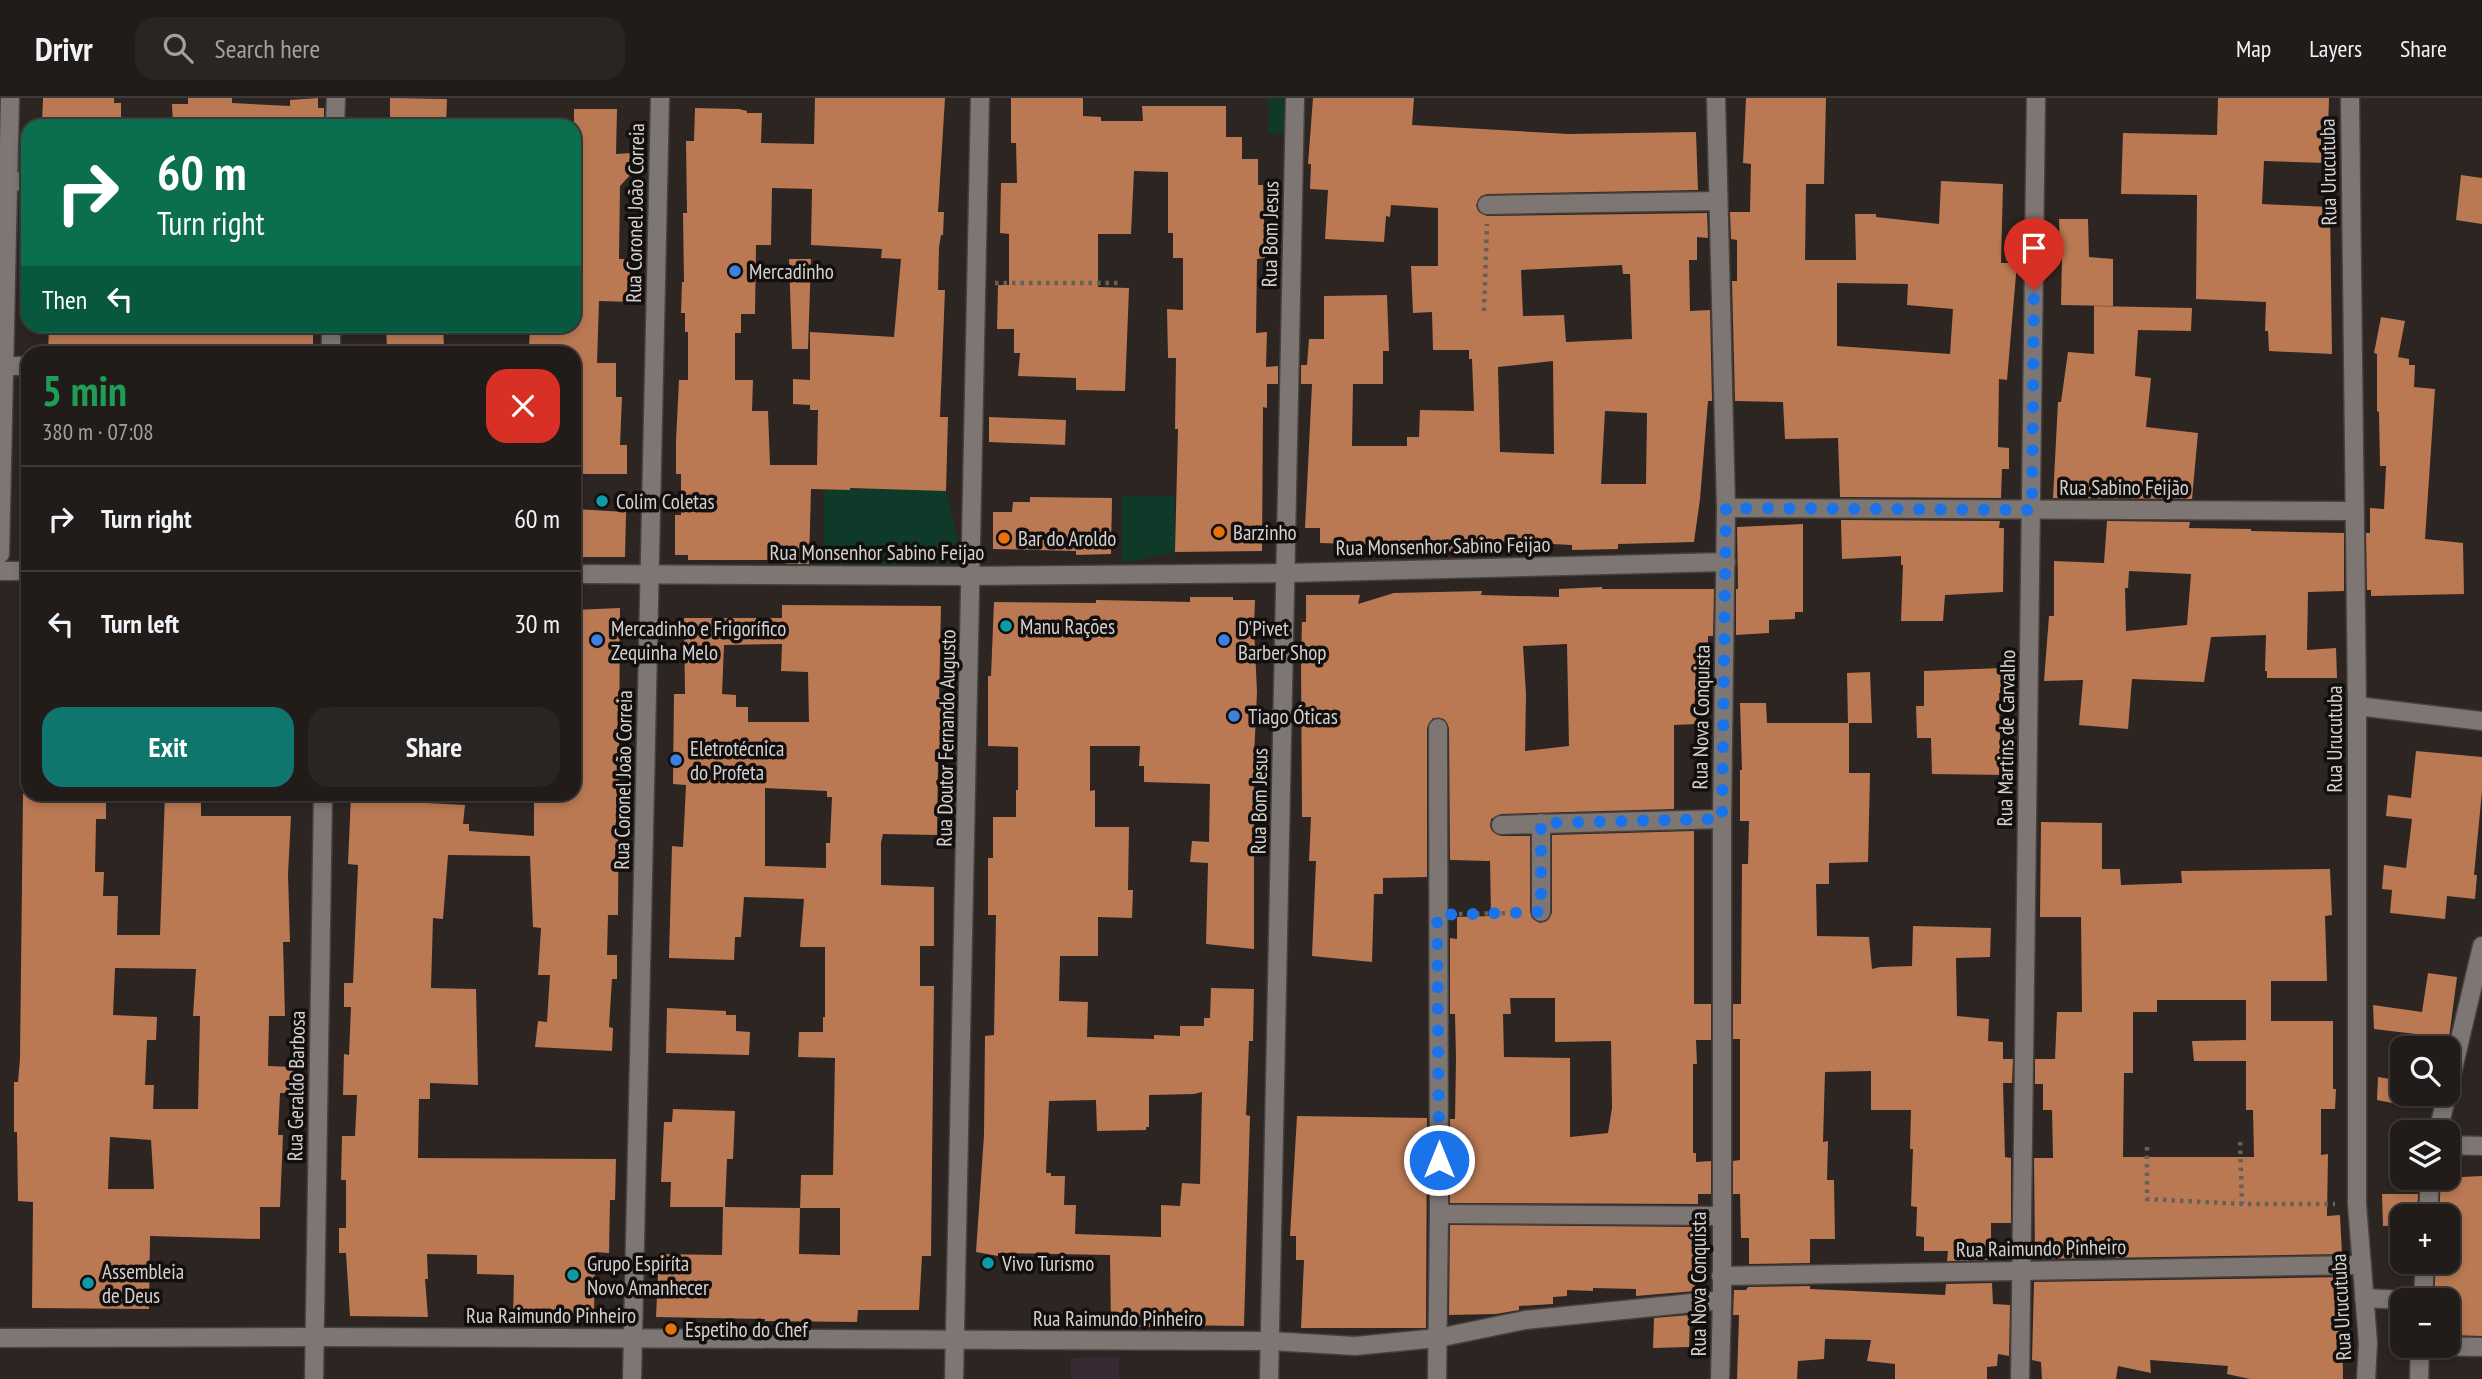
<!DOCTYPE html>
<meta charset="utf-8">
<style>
:root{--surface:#211c1a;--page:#292523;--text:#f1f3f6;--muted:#a2a1a2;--line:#3e3a39;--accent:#0f766e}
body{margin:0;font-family:"PT Sans Narrow",sans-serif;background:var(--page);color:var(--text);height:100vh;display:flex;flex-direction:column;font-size:26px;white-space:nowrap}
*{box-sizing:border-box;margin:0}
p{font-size:23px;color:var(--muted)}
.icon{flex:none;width:38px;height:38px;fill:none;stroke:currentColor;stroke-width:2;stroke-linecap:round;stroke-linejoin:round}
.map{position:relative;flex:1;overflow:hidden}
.sheet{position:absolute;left:21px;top:248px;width:560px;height:455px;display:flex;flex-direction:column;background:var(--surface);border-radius:21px;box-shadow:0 4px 10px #0003,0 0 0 2px var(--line)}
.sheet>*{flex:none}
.hud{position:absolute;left:21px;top:21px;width:560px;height:214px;border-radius:21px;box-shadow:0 4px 10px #0003,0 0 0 2px var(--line);background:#0b6e4f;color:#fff;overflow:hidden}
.controls{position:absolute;left:2390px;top:938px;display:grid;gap:14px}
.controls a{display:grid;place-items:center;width:70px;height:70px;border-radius:14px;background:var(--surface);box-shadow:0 4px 10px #0003,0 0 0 2px var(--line);font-size:35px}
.pin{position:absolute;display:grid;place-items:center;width:60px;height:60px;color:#fff;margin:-72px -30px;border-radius:50% 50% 50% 0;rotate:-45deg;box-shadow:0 0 7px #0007}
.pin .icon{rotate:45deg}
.me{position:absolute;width:77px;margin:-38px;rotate:0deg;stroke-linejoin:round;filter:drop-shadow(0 0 5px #0008)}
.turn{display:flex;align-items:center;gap:24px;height:147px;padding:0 21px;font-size:32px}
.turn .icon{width:91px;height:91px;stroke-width:2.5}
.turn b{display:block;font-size:49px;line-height:60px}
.then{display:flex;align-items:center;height:66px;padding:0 21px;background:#0003;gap:14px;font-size:26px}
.round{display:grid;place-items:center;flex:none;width:74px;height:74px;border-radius:21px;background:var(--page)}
.headline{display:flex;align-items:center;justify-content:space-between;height:119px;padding:0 21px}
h1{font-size:42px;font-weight:600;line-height:52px;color:#1e9e55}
.button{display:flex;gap:14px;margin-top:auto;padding:14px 21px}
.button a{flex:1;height:80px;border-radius:21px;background:var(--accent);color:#fff;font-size:28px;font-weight:600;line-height:80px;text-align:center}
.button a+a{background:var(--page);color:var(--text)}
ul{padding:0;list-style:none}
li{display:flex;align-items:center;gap:21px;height:105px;padding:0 21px;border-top:2px solid var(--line)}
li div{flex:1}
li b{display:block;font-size:26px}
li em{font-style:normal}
header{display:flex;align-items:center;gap:42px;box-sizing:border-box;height:98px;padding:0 35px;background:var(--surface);border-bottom:2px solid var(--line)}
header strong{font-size:33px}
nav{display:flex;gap:38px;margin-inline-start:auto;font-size:24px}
.search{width:490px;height:63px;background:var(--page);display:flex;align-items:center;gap:18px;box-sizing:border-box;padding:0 24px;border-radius:21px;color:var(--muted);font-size:26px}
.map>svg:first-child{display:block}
.industrial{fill:#382934}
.green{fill:#0f3a2a}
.building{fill:#ba7953;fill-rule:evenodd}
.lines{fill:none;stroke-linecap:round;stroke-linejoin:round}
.minor-casing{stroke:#46413e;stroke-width:21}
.path{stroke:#66605d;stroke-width:4.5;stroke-dasharray:3.5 5;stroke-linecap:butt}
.minor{stroke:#7d7672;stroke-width:18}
.route{stroke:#1a73e8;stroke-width:12;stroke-dasharray:0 21.6}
.shop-dot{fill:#3f7fe0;stroke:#120f0e;stroke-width:2.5}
.culture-dot{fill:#0f9aa8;stroke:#120f0e;stroke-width:2.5}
.food-dot{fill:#e8710a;stroke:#120f0e;stroke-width:2.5}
.labels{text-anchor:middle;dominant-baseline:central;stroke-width:7;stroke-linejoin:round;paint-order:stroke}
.street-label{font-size:21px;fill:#d5d1cf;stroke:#120f0e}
.poi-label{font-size:21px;fill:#d5d1cf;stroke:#120f0e;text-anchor:start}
</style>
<header>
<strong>Drivr</strong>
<div class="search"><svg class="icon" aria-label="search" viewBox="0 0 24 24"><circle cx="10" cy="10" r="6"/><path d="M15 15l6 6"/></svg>Search here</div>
<nav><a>Map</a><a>Layers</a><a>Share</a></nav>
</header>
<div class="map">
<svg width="2482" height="1281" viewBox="0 0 2482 1281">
<rect width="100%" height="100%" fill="#2c2522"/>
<path class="industrial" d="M1119,1259V1281H1071V1260Z"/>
<g class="green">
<path d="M1269,0H1284V35H1268Z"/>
<path d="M874,390L946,393L961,457V466L824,467V392Z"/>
<path d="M1122,398H1175V454L1122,465Z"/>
</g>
<g class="building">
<path d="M43,0H114V5H121V28H52V26H42Z"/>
<path d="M188,0H232V5L290,8V2L318,0V10H324V28H173L172,6H188Z"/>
<path d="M390,0L447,1L446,28H390Z"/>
<path d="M815,0H945L938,114H944L943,137H941L939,149L938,192H945L940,319H948L946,393L850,390V392L811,391L809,466H785V462H688V457H675V417H681V376H676V343L679,282H688V234H685V215H681L682,184H684L683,115H687L686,43H694L695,10L739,11L747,13V15H762L761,45L814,46ZM772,90L812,91L811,147L882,151L881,160L901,161L894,239L810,234V282L793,281V306L810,307V312H818L817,367H770L768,313H752L753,282H735V235H741V216H755L756,147H771Z"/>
<path d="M1011,0H1083V18L1101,19V23H1143L1142,8H1226V39H1242V61H1258V87H1263L1265,160L1257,161L1256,235L1267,234L1266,269L1278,268V286H1267V310L1263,309L1262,453L1175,454L1178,331H1175L1176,260H1168L1167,211L1183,212V160H1173V135H1168V74L1134,73L1131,136H1098V189L1129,190L1125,293L1076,292V280L1018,278L1020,255H1014V231H997L998,187H1009V136L1000,135L1001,85H1017L1016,45H1011Z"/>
<path d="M1313,0H1414L1412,27L1569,36L1696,34L1698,92L1487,96L1481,98L1476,107L1478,113L1487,118L1707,115L1708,140L1697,139V162H1689L1690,213L1710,212L1712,303H1708L1700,401L1694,444L1618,446V451L1572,452V447L1552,446V444H1499V449L1475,448V453L1422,454V448L1320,445V430H1305L1312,286H1301V267H1307L1309,241H1324V198L1387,197L1389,253H1383V286H1353L1352,348H1407V339H1419L1420,312L1474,313L1472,261H1469V252H1433L1432,214L1413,215L1411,168H1438V110L1391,107L1390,119L1386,118L1384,144L1325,141L1328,92L1310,91L1311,66H1308ZM1622,167L1623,176H1630L1632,241L1566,244L1564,217L1523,218L1521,172ZM1553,263L1554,356L1500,354L1498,269ZM1605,313L1647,315L1646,386H1601Z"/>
<path d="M1746,0H1826L1824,86H1806L1805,162H1856L1855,116H1876V119L1939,126L1941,83L2003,86L2001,165H2017L2007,282L1999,281L1998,349L2009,350V371H2002L2001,400L1840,399L1838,340L1785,341L1783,304L1735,303L1732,183H1737V142L1731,141L1730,114H1750L1751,66L1743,65ZM1837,185L1908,186L1907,207L1953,211L1950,256L1837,248Z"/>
<path d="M2218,0H2329L2327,65L2264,63L2262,106L2330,109L2332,256L2269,253L2268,233H2265L2266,204L2196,201L2197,97L2121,96L2123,35L2217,37Z"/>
<path d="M574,11H617L616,56L631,55V76L620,88L619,161H630V180H634L633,204L599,203L597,265H616V299H622L620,347H627V376H574V256H553V247L529,248L530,228H574Z"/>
<path d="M2461,77L2482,80V126L2456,122Z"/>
<path d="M2059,121H2088L2089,159L2113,161V208L2061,207L2062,159H2060Z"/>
<path d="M789,161H811L808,251H792Z"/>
<path d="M2094,208L2192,210L2191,233L2138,232L2135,278L2151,280L2146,329L2198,335L2192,401L2053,400L2058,304H2061L2068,254L2094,256Z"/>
<path d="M2381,219L2405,223L2398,259L2409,261V267H2415L2414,289L2435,291L2425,441L2463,445L2464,496L2371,498V492H2367L2366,435H2370V410L2384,411L2386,368H2380L2379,314L2377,313V256L2374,255Z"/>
<path d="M49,228H313V256H48Z"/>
<path d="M386,228H443L444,248L387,250Z"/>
<path d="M989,319L1066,322L1065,347L989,344Z"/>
<path d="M1030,399L1112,400L1111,456L1076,457V453L993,451V414H1012L1013,404H1030Z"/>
<path d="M574,411L626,414L625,459H574Z"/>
<path d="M1841,422L2000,423L1999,430H2004L2003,494L1945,497L1943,523H1901L1903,467H1901V458L1842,461Z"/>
<path d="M2107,423L2190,424L2189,430L2251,431V433L2344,435V493L2308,494L2307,552L2336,550L2337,580H2267V573H2265L2266,537L2211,539L2204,584L2132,581L2128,631L2079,627L2083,582L2044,583L2049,518H2054V463L2104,465ZM2129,473L2191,476L2187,527L2126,533L2125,490H2128Z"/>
<path d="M1803,426V514H1795V521L1769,522V535L1736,537V491H1738L1737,429Z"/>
<path d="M1602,489V491H1714L1713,538H1708V601H1697L1696,626L1674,627V711L1501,716L1491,721L1490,728L1492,733L1501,738H1530V814L1532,820L1540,825L1547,823L1552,815V737L1694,733V906H1711V942H1696L1697,966H1693V1055H1696V1064L1711,1063V1096H1698V1106L1450,1105V1021H1455L1456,960L1455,916H1450V840L1457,841V819L1491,818L1490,763L1450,762L1449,630L1444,621L1433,620L1427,630V779L1383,780V796H1374L1372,864L1312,858L1316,763H1309L1311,719H1302L1301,562L1302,524H1306V497H1360L1358,506L1394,495L1482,493L1481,497L1559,499V491ZM1567,546L1569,648L1525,653L1526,596L1523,548ZM1510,900H1555V944L1611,943L1612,1010L1608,1035L1570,1039V960L1504,959L1503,916H1511Z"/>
<path d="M1190,499H1233V502H1255L1254,529L1257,594L1254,659V851L1206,846L1208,765L1190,764L1192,743L1209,744L1210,686L1144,684V668H1139L1140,648H1090V693L1095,692V729H1129L1128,792H1133L1132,820L1098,819V858H1060L1059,903L1088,904L1087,939L1154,941V937L1180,938V928H1204V920H1210L1211,890L1254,891L1253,943H1249L1247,996L1246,1017L1250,1018L1244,1228L1172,1227V1229H1126L1125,1226H1111L1110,1157L998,1155V1158L976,1154L984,1037L985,938L994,937L996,817H988V760H993V719H1016V692H1018V649L988,648V578H991L994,504L1096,505V502L1190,504ZM1202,994L1200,1086L1182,1085L1180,1108L1161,1107V1139L1075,1136L1076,1107H1064L1065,1078H1051V1075H1046L1049,1003L1096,1002L1097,1033L1146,1032V1029H1149V997L1194,996Z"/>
<path d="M782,507L941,508L939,600H943L942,660H938L937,737L883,736L881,745V787L934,789V848H920V888H934L931,1158H922L919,1212H858L857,1224L765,1223V1221L656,1219L659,1156L722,1157L723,1109H670L671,1084H661L664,1024H672L673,1011L735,1013L733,1061H727L725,1109L800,1110L801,1077H833L835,960L798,959L799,934H823V919H825V849H800L804,801L744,799L741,839H735L734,862L669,860L672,748L683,749L686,687L673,686L674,596H685L684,520H782ZM782,546L781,573L808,574L809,624H748V609H736V597L722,596L724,547ZM765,690L827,693V699H832L830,745H826V770L765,768ZM800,1110H840V1157L799,1156Z"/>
<path d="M620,510L618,817H608L607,857H617V881H612L609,929L613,930L612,953L535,949L538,923L547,924L550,877H538L541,830L533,829L530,758L448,757L443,821L433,820L431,890L476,891L478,987L430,985V1001H419L418,1060L616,1061L615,1102H610L609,1155L595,1154L594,1219L513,1221L514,1177L477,1176V1157L427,1156L428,1181H425L428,1219L350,1218L346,1155H339V1130H346V1082H341L342,1038H355L357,997H343L344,956L349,957L351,909H344V885H353L358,767L348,766L351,696H409L408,704L465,707L463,726H469V733L534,738V696H574V512Z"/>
<path d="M2002,570V595H1999L2000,643H2008L2007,677L1932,676L1931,640H1917L1916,608H1924V573Z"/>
<path d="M1870,574L1872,625H1849V675H1870L1868,764L1829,765V786H1816L1817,838L1869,839L1872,871L1880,869L1912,868L1913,828L1991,830L1990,859L1956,860L1957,918L1989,921L1988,943L2003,944V961H2013L2012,985H2003L2005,1059L2011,1060V1125H1991V1162L1947,1163L1948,1153H1924V1139L1916,1138L1917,1109L1911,1108L1913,1051H1910L1911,1012H1871V973L1825,974L1823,1044L1828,1043L1827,1082H1834L1835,1141H1810V1165L1749,1166V1140H1741L1740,1096H1733V1063L1740,1062V941H1733V906H1741L1742,766H1748L1749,723H1740V672H1742L1740,605H1766L1767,625H1848L1847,575Z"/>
<path d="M2416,653L2482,659V693L2474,777H2477L2475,801L2447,798L2445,821L2390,815L2392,792L2382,791L2384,767L2406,770L2412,721L2386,718L2388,697L2411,700Z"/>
<path d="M23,696H106V721H96L95,774H104L103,798H118L117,837H160L165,696H201V718H291L288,776L290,844H283L285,918H269L268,968L294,969L293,995H280L278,1037H283L280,1109H260V1141L150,1138L149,1211L32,1210L33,1104L18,1103L17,1034H14V984H18L20,960ZM115,870L196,871L193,918H200L198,1011H153L154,987H145L147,942H156L157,919L113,917ZM110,1039L151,1042L154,1091H108Z"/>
<path d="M2041,724L2102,725V771H2120L2121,787L2182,785L2181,773L2330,771L2332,817L2325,818L2327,883H2271V923H2333V991H2336L2335,1011H2321V1057L2328,1056L2327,1118L2340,1117L2342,1156L2035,1161L2034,1060H2053L2052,1012H2043V986H2035V961H2055L2057,914H2082L2081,819H2040ZM2157,902H2246V942L2192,943L2194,963H2246V1012H2253L2254,1059H2123L2124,975H2133V914H2157Z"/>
<path d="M2428,875L2457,879L2449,940L2374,931L2373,907L2422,914Z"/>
<path d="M667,910L726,913V917H736V933L750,934L749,957L666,955Z"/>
<path d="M2378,979L2403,983V1007L2377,1002Z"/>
<path d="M1297,1018L1427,1020L1426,1230H1301L1304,1162H1296V1138H1290Z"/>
<path d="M2482,1078V1238L2448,1237V1202H2434L2436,1164H2448V1118H2439L2441,1080Z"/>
<path d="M2382,1096H2418L2417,1118H2403V1127L2383,1128Z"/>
<path d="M1450,1127L1697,1129L1695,1193L1636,1198V1191L1593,1190V1193L1567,1192V1198L1553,1199V1206L1519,1208V1212L1496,1216L1449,1217Z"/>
<path d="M2342,1179L2343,1281H2250L2227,1276L2228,1268L2150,1262L2151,1275L2118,1268L2116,1281H2042L2041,1264L2032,1262L2034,1184Z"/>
<path d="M1992,1185L1993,1206L2010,1207L2009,1258L1998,1256L1997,1268L1987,1269V1281H1895V1266L1867,1263L1871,1242L1825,1241L1824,1261L1798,1263L1797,1281H1737L1739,1217H1733L1734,1192H1746L1748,1189L1810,1188V1191L1945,1197L1946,1186Z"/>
<path d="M1690,1217L1689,1249L1653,1250L1654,1220Z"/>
</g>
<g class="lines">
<defs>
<g id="minor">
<path d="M1716,0L1726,410L1722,721V1202L1720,1281"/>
<path d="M2350,0L2357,608V1106L2368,1245L2366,1281"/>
<path d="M335,28L336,0"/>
<path d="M9,83L28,84"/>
<path d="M1487,107L1718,103"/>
<path d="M331,256V228"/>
<path d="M5,268H28"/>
<path d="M1726,410L2353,413"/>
<path d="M0,456L10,0"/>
<path d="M0,473H28"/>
<path d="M574,476L972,478L1287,475L1726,464"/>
<path d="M2357,608L2482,623"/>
<path d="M1541,725V814"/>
<path d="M1501,727L1722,721"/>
<path d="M2448,992L2482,848"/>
<path d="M2438,1034L2447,996"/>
<path d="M2448,1047L2482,1048"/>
<path d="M1439,1116L1720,1118"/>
<path d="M2428,1118L2430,1080"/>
<path d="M1721,1178L2362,1167"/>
<path d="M2364,1200L2403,1202"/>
<path d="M2423,1202L2425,1164"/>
<path d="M0,1240L315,1239L1270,1243L1355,1248L1438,1240L1525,1222L1722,1202"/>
<path d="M2420,1248L2482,1249"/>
<path d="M314,1281L323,696"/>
<path d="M632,1281L660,0"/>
<path d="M954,1281L980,0"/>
<path d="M1269,1281L1295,0"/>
<path d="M1437,1281L1439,1116L1438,630"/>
<path d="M2020,1281L2036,0"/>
<path d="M2419,1281L2420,1248"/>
</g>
</defs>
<use href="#minor" class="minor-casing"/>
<g class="path">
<path d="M995,185H1120"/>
<path d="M1484,213L1487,126"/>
<path d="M1459,816L1521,815"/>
<path d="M2240,1044L2242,1106"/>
<path d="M2147,1049V1101L2242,1106H2335"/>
</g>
<use href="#minor" class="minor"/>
</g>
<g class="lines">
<path class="route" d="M1439,1062L1437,817L1541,814V725L1722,721L1726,410L2032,412L2034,192"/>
</g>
<g class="shop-dot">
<circle cx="735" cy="173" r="7"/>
<circle cx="597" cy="542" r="7"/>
<circle cx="1224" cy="542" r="7"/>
<circle cx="1234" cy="618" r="7"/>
<circle cx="676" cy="662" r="7"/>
</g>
<g class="culture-dot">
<circle cx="602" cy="403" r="7"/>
<circle cx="1006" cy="528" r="7"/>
<circle cx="988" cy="1165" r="7"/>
<circle cx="573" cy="1177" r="7"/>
<circle cx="88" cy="1185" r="7"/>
</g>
<g class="food-dot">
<circle cx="1219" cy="434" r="7"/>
<circle cx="1004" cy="440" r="7"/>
<circle cx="671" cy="1231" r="7"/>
</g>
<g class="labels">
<g class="street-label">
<text transform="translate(2328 74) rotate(-91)">Rua Urucutuba</text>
<text transform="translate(635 115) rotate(-89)">Rua Coronel João Correia</text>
<text transform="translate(1270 136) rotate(-89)">Rua Bom Jesus</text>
<text x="2124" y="389">Rua Sabino Feijão</text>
<text transform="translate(1443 448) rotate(-1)">Rua Monsenhor Sabino Feijao</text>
<text x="877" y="454">Rua Monsenhor Sabino Feijao</text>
<text transform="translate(1701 619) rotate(-89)">Rua Nova Conquista</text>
<text transform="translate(946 640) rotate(-89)">Rua Doutor Fernando Augusto</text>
<text transform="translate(2006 640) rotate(-89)">Rua Martins de Carvalho</text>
<text transform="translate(2334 641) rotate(-90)">Rua Urucutuba</text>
<text transform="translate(623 682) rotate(-89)">Rua Coronel João Correia</text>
<text transform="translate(1259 703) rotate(-89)">Rua Bom Jesus</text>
<text transform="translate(296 988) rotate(-89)">Rua Geraldo Barbosa</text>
<text transform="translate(2041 1150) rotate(-1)">Rua Raimundo Pinheiro</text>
<text transform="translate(1698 1186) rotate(-90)">Rua Nova Conquista</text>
<text transform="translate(2341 1209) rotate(-93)">Rua Urucutuba</text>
<text x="551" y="1217">Rua Raimundo Pinheiro</text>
<text x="1118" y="1220">Rua Raimundo Pinheiro</text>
</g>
<g class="poi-label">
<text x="749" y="173">Mercadinho</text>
<text x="616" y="403">Colim Coletas</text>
<text x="1233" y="434">Barzinho</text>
<text x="1018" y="440">Bar do Aroldo</text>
<text x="1020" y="528">Manu Rações</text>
<text x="611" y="530">Mercadinho e Frigorífico<tspan x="611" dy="24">Zequinha Melo</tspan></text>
<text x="1238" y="530">D'Pivet<tspan x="1238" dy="24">Barber Shop</tspan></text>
<text x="1248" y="618">Tiago Óticas</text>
<text x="690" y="650">Eletrotécnica<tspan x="690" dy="24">do Profeta</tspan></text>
<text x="587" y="1165">Grupo Espiríta<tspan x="587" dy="24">Novo Amanhecer</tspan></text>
<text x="1002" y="1165">Vivo Turismo</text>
<text x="102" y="1173">Assembleia<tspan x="102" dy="24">de Deus</tspan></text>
<text x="685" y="1231">Espetiho do Chef</text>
</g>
</g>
</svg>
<div class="controls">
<a><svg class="icon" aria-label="search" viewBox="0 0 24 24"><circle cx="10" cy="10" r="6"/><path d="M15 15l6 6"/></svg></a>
<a><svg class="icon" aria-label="layers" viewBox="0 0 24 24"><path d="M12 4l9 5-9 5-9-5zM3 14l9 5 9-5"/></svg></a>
<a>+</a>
<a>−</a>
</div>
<div class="pin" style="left:2034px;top:192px;background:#d93025"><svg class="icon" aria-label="arrive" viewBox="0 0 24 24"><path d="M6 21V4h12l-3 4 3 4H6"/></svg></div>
<svg class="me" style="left:1439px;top:1062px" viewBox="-20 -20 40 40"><circle r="17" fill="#1a73e8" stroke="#fff" stroke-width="3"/><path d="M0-11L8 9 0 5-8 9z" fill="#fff"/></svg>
<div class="hud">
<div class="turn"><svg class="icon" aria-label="right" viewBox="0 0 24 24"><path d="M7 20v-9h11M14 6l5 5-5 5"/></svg><div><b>60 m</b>Turn right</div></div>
<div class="then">Then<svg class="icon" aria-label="left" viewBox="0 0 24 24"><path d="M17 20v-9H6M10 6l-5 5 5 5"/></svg></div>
</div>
<section class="sheet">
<div class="headline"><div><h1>5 min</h1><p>380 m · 07:08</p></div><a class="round" style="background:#d93025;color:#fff"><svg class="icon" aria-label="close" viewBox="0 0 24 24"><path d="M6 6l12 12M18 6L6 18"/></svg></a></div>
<ul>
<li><svg class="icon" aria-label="right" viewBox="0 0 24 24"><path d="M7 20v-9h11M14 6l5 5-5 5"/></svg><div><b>Turn right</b></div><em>60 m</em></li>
<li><svg class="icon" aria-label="left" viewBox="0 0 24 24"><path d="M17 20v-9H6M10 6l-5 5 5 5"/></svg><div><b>Turn left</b></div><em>30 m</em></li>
</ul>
<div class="button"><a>Exit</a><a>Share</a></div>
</section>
</div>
